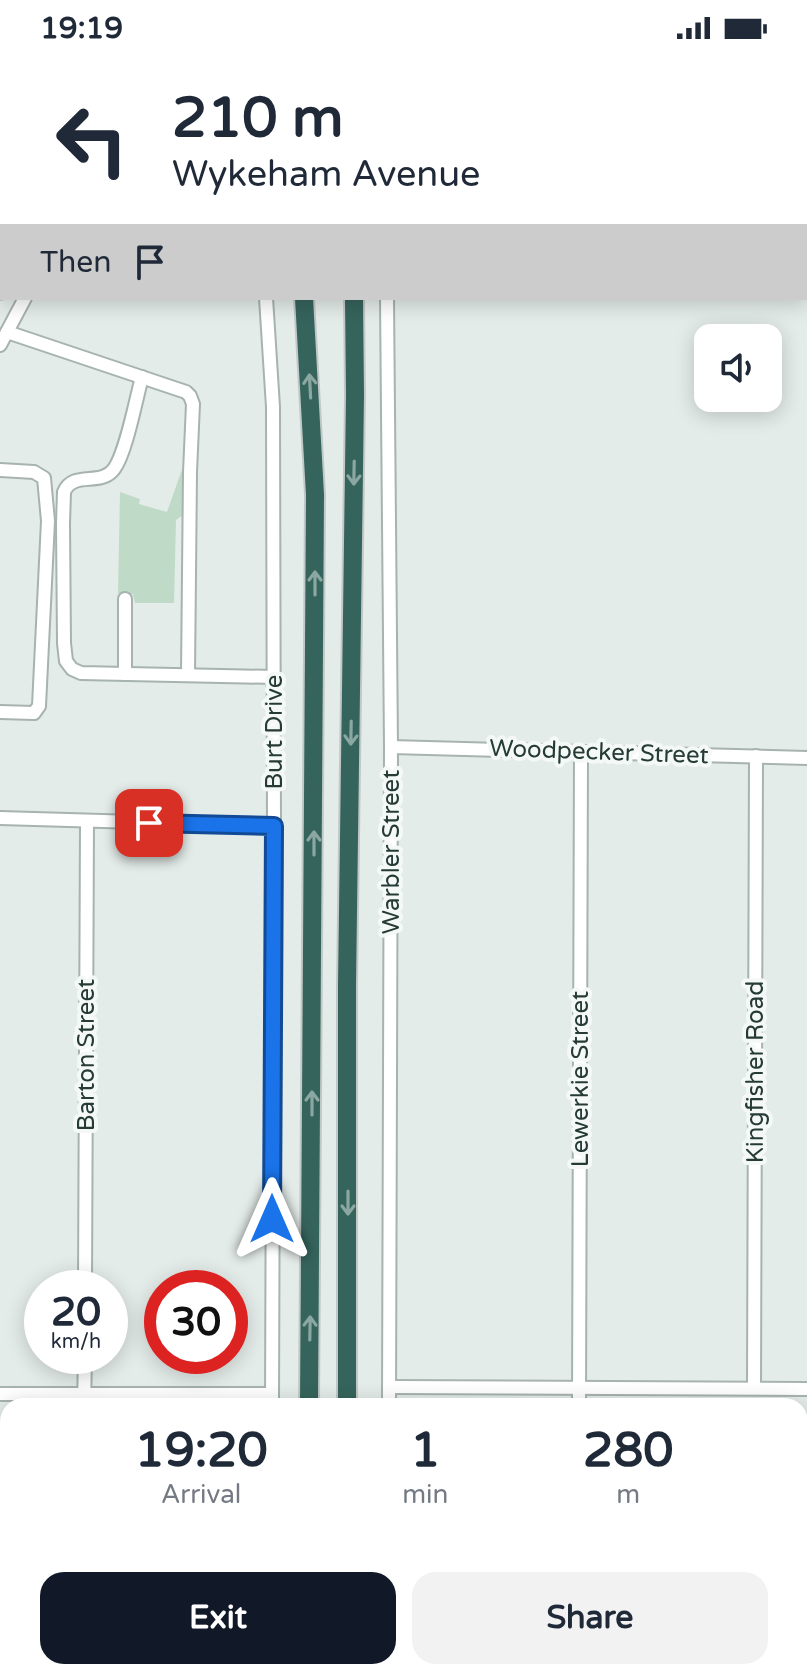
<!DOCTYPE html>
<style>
:root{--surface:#fff;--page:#f2f2f3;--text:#1f2937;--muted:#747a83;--accent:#111827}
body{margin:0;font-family:"Varela Round",sans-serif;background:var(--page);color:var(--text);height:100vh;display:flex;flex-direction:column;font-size:30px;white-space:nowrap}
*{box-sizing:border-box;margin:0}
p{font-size:26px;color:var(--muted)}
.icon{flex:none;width:44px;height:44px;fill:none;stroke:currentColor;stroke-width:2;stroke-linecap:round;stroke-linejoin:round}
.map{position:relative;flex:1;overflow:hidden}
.details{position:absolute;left:0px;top:1342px;width:808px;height:282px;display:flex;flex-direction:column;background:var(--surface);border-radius:24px 24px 0 0;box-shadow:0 4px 20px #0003}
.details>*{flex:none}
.guide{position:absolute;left:0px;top:0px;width:808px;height:244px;box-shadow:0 4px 20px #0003;background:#fff;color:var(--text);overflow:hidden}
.tools{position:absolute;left:694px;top:268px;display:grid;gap:16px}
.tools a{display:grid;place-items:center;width:88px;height:88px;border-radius:16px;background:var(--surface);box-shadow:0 4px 20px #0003;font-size:40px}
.speed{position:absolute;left:24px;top:1214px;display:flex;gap:16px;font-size:40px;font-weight:700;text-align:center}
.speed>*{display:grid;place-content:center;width:104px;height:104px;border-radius:50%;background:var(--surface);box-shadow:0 4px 20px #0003;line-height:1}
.speed small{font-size:20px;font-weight:400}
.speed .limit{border:12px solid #d22;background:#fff;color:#111}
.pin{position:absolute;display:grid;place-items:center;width:68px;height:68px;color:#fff;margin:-34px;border-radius:16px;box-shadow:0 4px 12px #0006}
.me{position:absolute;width:88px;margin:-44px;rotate:0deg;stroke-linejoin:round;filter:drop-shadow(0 0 6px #0008)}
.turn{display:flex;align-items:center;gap:28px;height:168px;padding:0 40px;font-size:36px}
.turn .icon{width:104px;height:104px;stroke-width:2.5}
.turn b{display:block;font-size:56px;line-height:68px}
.then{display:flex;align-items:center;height:76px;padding:0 40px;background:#0003;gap:16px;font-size:30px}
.eta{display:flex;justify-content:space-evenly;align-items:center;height:136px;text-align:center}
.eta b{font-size:48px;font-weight:700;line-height:56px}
.action{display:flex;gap:16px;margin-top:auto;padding:16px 40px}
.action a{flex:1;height:92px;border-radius:24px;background:var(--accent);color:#fff;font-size:32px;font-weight:700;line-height:92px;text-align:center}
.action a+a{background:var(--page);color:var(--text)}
.status{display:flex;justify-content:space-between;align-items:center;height:56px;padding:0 40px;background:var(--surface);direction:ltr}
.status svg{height:22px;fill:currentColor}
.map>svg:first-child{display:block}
.built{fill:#d3dcd8}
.green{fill:#c0dac8}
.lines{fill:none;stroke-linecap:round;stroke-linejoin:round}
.minor-casing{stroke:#a7b3b0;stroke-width:16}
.major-casing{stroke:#c2c8c7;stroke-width:20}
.highway-casing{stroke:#c2c8c7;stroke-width:22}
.minor{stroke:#fff;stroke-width:12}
.major{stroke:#6e9c91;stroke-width:16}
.highway{stroke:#35645c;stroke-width:18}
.oneway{stroke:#8ba7a2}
.route-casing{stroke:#114b97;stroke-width:20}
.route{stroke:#1a73e8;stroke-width:14}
.labels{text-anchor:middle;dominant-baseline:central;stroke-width:8;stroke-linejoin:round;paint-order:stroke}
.street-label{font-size:24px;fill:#263b36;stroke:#f4f9f7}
</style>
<div class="status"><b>19:19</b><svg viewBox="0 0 49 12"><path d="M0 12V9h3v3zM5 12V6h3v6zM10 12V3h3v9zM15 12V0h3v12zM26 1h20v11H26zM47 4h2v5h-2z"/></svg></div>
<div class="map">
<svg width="807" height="1623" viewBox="0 0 807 1623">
<rect width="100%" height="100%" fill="#e4ece9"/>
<path class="built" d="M800,1521H807V1623H595V1616H800Z"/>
<g class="green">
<path d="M0,0H43L42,2H2V85L0,90Z"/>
<path d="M185,405L183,459L176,464L174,547H135L133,538L118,537L120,436L140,443L139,448L167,456Z"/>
</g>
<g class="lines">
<defs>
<g id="minor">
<path d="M386,0V2"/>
<path d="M266,242L273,351L274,770L272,1350"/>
<path d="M387,242L391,691L389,1350"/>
<path d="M7,276L186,336L190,340L193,348L190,416L188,619"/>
<path d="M0,289L25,242"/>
<path d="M142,321C136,343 126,397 114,413C101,431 73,414 64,436L63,468L64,587L66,605L72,613L81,617L274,621"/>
<path d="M0,414L34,416L44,422L48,465L39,650L34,657L0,656"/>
<path d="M125,618V543"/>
<path d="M391,691L807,702"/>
<path d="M0,762L274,770"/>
<path d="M85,1232L87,765"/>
<path d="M389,1331L807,1333"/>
<path d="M754,1332L756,700"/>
<path d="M0,1338H272"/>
<path d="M84,1350L85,1300"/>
<path d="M579,1350L581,696"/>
<path d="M800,1507H807"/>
<path d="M389,1616V1623"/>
<path d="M84,1623V1616"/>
<path d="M271,1623V1616"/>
<path d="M579,1623V1616"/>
</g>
<g id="major">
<path d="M83,2L84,0"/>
<path d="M122,2L123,0"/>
<path d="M0,181L2,178"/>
<path d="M0,235L2,231"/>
</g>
<g id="highway">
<path d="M259,0L260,2"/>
<path d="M274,0V2"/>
<path d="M310,0V2"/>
<path d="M352,0V2"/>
<path d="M304,242L315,439L309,1350"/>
<path d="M347,1350V929L355,339L354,242"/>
<path d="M307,1616V1623"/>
<path d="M368,1616L369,1623"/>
<path d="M346,1623V1616"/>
</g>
</defs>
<use href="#minor" class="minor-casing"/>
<use href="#major" class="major-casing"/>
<use href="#highway" class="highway-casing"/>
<use href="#minor" class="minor"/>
<use href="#major" class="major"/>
<use href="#highway" class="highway"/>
</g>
<defs><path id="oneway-shaft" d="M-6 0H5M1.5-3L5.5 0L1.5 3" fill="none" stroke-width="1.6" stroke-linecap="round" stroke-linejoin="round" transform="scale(2)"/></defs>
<g class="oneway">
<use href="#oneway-shaft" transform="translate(310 330) rotate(-93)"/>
<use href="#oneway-shaft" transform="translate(354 417) rotate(91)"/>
<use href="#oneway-shaft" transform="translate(315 527) rotate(-90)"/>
<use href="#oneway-shaft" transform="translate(351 677) rotate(91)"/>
<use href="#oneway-shaft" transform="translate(314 787) rotate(-90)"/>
<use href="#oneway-shaft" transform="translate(312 1047) rotate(-90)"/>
<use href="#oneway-shaft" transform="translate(348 1147) rotate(90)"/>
<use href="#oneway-shaft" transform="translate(310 1272) rotate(-89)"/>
</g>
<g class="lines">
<defs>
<path id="route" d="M149,767L274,770L272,1163"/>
</defs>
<use href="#route" class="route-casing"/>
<use href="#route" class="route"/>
</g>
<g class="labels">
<g class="street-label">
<text transform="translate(274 676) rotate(-90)">Burt Drive</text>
<text transform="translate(599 696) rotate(2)">Woodpecker Street</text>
<text transform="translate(391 796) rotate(-90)">Warbler Street</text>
<text transform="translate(86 999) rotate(-90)">Barton Street</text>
<text transform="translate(755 1016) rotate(-90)">Kingfisher Road</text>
<text transform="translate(580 1023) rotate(-90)">Lewerkie Street</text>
</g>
</g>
</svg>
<div class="tools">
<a><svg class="icon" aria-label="sound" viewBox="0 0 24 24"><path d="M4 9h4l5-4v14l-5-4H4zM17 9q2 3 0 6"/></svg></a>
</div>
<div class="speed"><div>20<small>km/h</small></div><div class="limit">30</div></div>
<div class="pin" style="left:149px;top:767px;background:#d93025"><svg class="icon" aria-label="arrive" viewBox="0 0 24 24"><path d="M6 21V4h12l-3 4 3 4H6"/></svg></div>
<svg class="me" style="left:272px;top:1163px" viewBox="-20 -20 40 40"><path d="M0-17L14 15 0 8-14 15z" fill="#1a73e8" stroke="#fff" stroke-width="4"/></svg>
<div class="guide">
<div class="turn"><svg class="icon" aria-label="left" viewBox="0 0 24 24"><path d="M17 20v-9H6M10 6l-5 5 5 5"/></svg><div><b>210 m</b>Wykeham Avenue</div></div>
<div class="then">Then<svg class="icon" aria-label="arrive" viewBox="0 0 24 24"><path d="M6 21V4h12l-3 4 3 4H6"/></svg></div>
</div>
<section class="details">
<div class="eta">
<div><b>19:20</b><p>Arrival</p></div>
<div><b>1</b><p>min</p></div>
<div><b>280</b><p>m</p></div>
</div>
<div class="action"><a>Exit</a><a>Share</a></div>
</section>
</div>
